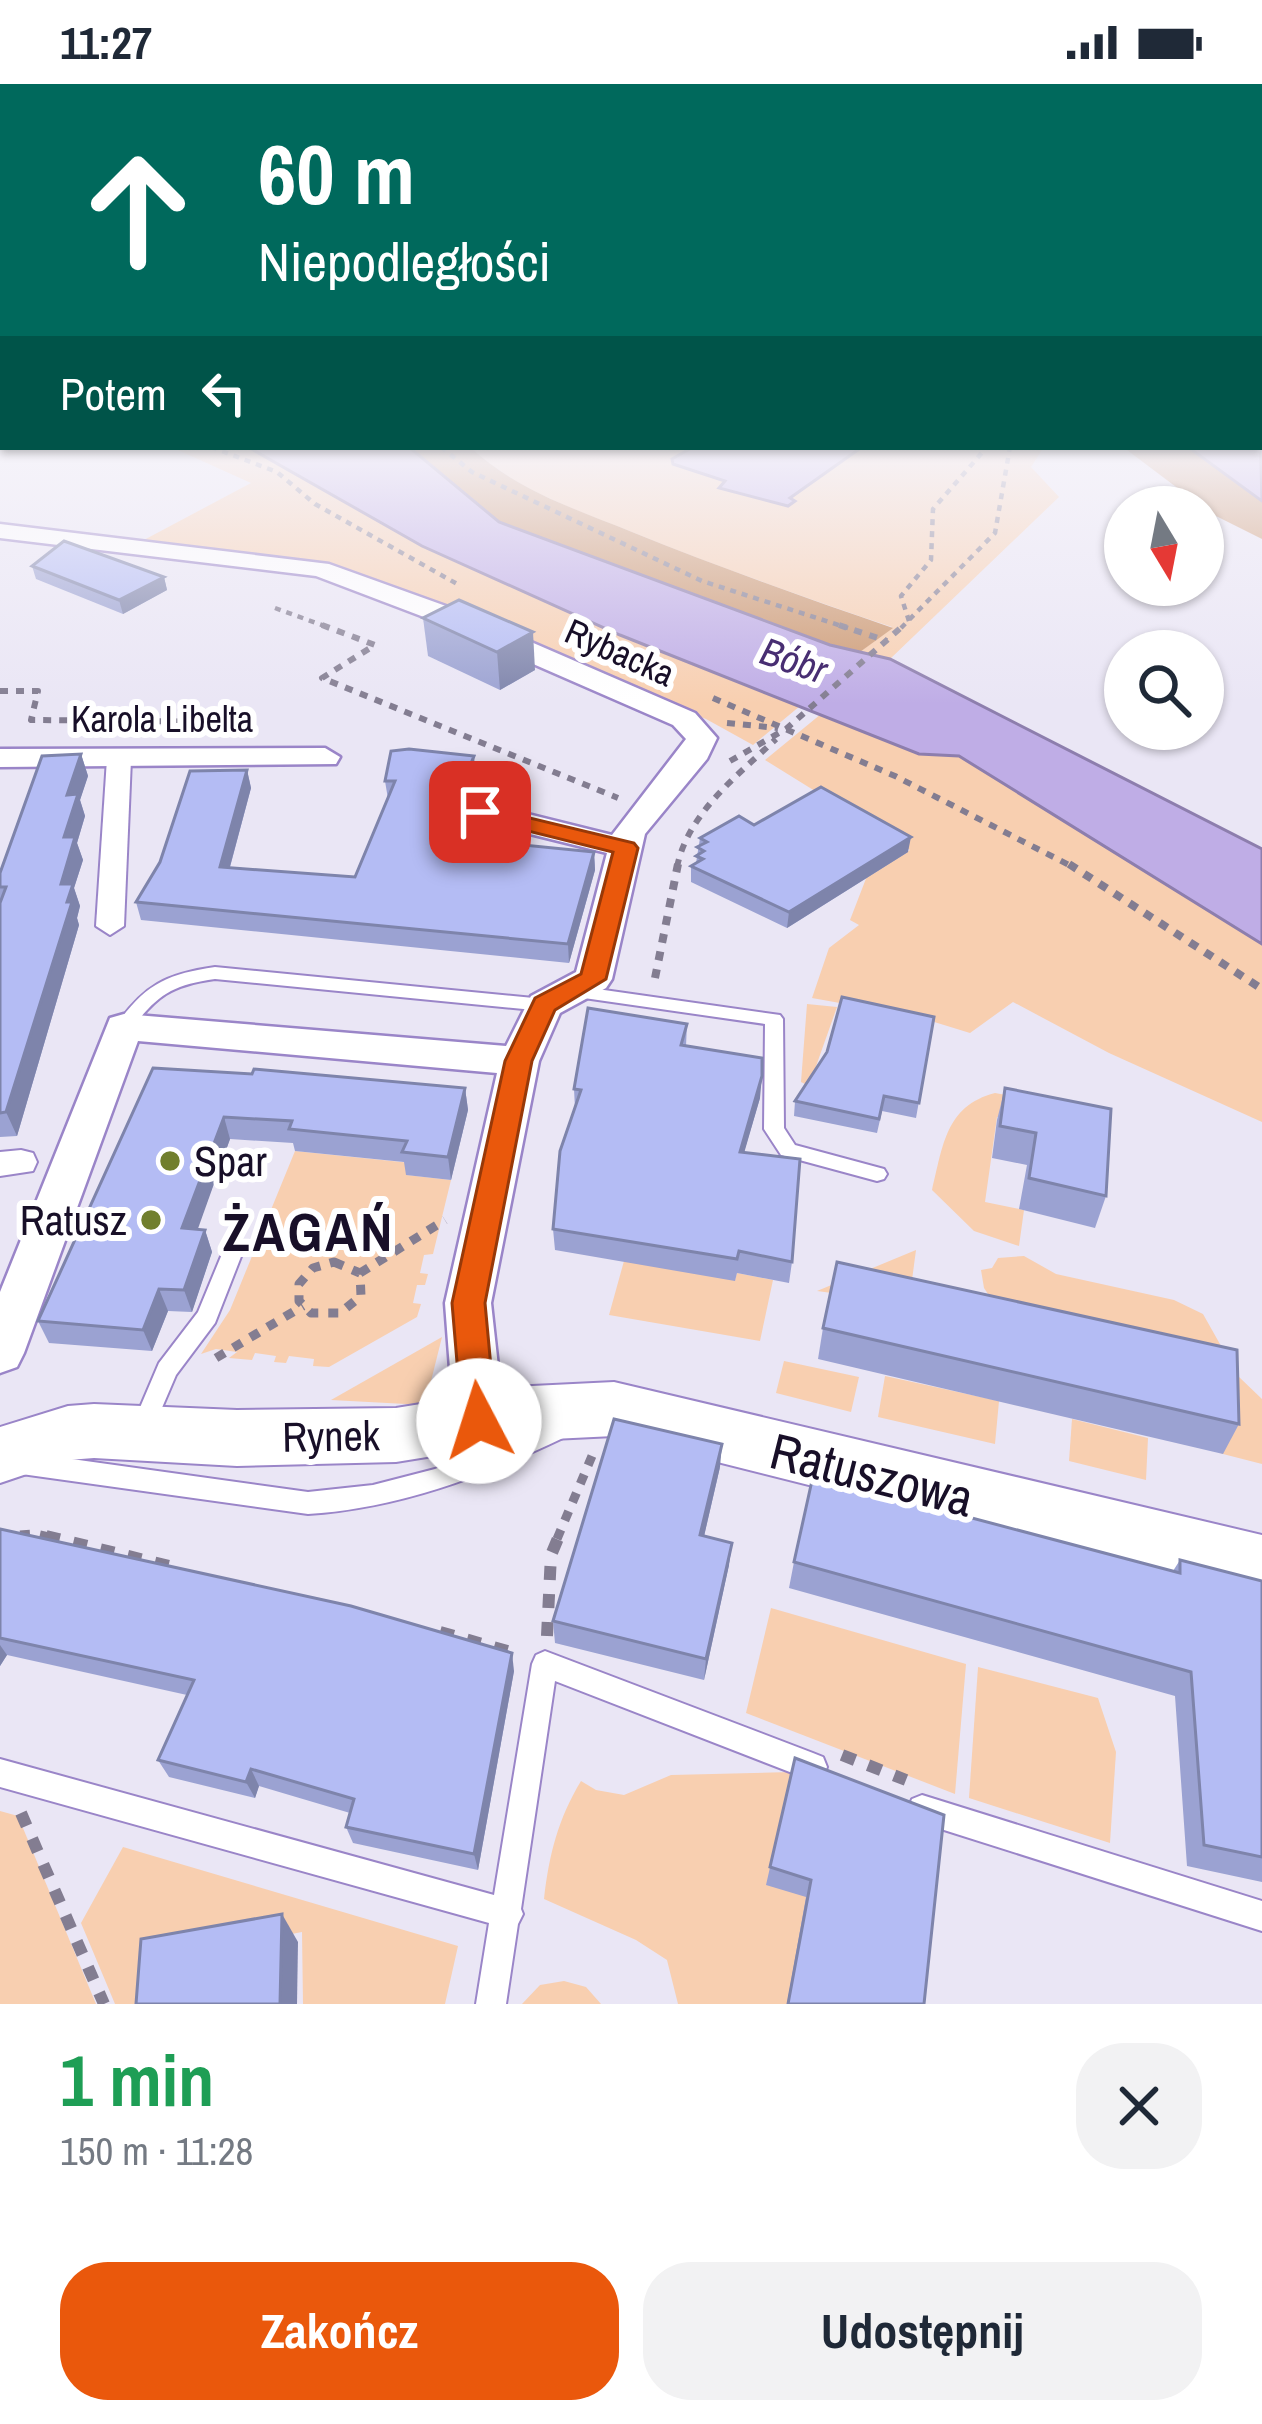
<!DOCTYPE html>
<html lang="pl">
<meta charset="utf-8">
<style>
:root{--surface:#fff;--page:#f2f2f3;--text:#1f2937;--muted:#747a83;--accent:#ea580c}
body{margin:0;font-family:"Archivo Narrow",sans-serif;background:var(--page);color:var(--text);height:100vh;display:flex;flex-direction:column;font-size:45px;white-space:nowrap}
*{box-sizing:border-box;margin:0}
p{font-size:39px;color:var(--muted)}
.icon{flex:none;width:66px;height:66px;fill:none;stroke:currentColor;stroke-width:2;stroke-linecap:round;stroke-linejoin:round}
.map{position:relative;height:1920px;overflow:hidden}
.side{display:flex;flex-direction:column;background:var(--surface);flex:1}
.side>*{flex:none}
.guide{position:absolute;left:0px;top:0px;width:1263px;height:366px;box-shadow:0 3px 9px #0004;background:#00695c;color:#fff;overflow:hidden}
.needle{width:78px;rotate:170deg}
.fabs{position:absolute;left:1104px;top:402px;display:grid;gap:24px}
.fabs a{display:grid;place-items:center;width:120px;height:120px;border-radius:50%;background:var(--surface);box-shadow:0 3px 9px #0004;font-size:60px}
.pin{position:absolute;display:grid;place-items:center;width:102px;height:102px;color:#fff;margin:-51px;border-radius:24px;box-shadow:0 6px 18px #0006}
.me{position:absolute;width:132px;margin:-66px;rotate:355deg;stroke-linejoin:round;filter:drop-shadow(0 0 9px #0008)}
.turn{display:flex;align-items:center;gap:42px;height:252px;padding:0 60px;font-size:54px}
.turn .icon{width:156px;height:156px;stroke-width:2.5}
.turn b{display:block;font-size:84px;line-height:102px}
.then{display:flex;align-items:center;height:114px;padding:0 60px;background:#0003;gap:24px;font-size:45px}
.round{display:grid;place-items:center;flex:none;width:126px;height:126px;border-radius:48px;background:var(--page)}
.headline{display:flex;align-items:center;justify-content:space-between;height:204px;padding:0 60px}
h1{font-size:72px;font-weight:800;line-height:90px;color:#1e9e55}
.button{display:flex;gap:24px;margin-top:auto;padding:24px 60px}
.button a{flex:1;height:138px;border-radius:48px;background:var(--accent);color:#fff;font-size:48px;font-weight:800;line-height:138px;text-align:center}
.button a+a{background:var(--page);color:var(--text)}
.status{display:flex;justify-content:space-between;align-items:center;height:84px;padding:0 60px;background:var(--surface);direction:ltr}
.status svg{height:33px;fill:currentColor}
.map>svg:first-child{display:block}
.green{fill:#f8cfb0}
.forest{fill:#cd9971}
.water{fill:#bfade6;stroke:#8d7ead;stroke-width:3}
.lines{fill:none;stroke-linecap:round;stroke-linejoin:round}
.service-casing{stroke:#9a85c8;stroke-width:4}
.pedestrian-casing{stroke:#9a85c8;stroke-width:4}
.minor-casing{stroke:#9a85c8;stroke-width:5}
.tertiary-casing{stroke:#9a85c8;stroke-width:4}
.path-far4{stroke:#837d91;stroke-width:4.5;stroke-dasharray:6 6;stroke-linecap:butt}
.path-far3{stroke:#837d91;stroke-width:6;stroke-dasharray:8 8;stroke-linecap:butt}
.path-far2{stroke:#837d91;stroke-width:8;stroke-dasharray:9 9;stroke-linecap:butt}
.path-far1{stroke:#837d91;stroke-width:9;stroke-dasharray:10 10;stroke-linecap:butt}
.path{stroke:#837d91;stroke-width:12;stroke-dasharray:14 14;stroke-linecap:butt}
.service{fill:#fff;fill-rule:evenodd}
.pedestrian{fill:#fff;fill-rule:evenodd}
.minor{fill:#fff;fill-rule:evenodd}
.tertiary{fill:#fff;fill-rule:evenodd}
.wall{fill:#9ba2d2}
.shaded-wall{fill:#7e84ab}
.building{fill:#b4bcf4;stroke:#7e84ab;stroke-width:3}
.route{fill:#ea580c;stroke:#983908;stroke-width:3}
.poi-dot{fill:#717f2d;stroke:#fff;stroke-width:4.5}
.labels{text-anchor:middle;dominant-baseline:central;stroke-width:12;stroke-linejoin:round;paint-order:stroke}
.far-street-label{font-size:36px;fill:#180f28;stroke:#fff}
.far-water-label{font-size:39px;font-style:italic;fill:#482e72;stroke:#fff}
.poi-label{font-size:42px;fill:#180f28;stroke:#fff;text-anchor:start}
.street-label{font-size:42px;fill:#180f28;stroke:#fff}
.near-street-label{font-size:51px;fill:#180f28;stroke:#fff}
.district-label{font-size:54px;font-weight:bold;letter-spacing:3px;fill:#180f28;stroke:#fff}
</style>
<div class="status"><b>11:27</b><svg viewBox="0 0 49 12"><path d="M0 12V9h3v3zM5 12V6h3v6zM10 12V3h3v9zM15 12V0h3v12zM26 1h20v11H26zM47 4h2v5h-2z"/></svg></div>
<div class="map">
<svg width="1262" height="1920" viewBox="0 0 1262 1920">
<rect width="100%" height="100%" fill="#eae6f5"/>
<g class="green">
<path d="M171,363L252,365L422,462L620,551L800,622L753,661L706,635L369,498L142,457L251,399Z"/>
<path d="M470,363H1044L1031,383L1059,413L890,575L860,568L892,543C804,513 718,483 632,448C572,424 518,407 470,363Z"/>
<path d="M821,630L919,670L959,672L1262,860V1038L1109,969L1013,918L970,949L918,933L812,914L829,864L859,841L850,836L867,792L910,766L765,676Z"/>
<path d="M807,920L837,923L809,1002L801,998Z"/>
<path d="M995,1009L1006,1011L1002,1032L997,1033L985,1118L1024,1126L1019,1162L974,1147L932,1106C943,1063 945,1022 995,1009Z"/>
<path d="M295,1067L411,1079L407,1091L451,1096L433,1170L424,1171L420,1189L428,1190L425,1201H417L413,1219L421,1220L417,1233L329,1283L313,1282L314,1275L289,1272L286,1279L274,1278L276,1272L255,1269L252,1276L229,1274L237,1268L216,1265L201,1270L230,1226Z"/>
<path d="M916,1166L912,1196L946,1201L968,1228L996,1222L984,1204L981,1186L992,1184L998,1174L1024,1172L1056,1190L1174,1216L1203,1230L1238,1292L1262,1315V1380L1223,1370L832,1209L817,1207Z"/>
<path d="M624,1177L735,1196L737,1189L773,1196L760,1257L609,1231Z"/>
<path d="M442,1253L425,1321L331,1316Z"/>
<path d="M784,1277L859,1293L851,1328L776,1309Z"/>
<path d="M885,1292L999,1317L995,1360L878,1333Z"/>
<path d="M1072,1335L1148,1354L1146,1396L1069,1377Z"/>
<path d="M771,1524L966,1580L955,1710L746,1629Z"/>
<path d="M978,1583L1098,1614L1116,1668L1110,1759L969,1714Z"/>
<path d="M792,1688L823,1819L787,1920H678L667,1876L636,1856L544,1815C549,1771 558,1735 581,1697L596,1706L624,1711L671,1691Z"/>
<path d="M0,1727L18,1732L96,1920H0Z"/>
<path d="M123,1763L458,1862L445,1920H303L302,1848L155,1876L151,1920H115L81,1839Z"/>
<path d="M564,1897L586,1903L601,1920H522L540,1901Z"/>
</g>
<g class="forest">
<path d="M409,363H470C518,407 573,424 632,448C719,483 805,514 893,544L860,568L830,561L499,438Z"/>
<path d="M1123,363H1188L1262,417V455L1212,430Z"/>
</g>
<g class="water">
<path d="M1260,351L1262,417L1188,363H1260Z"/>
<path d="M248,363H409L499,438L830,561L890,575L1262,765V860L959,672L919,670L620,551L422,462Z"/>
<path d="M693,363H862L790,414L795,417L788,422L719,404L725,397L673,380L672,375Z"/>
</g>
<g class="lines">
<defs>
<g id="service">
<path d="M215,883L544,915L553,921L544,927L215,895C171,901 156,912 130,947H118L115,943C144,901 166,890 215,883Z"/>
<path d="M576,902L780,931L783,935L784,1044L795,1061L884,1085L887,1090L884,1095L877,1097L781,1071L764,1045L765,940L570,912L567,908L570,904Z"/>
<path d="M232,1162L239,1164L242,1170L215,1239L176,1291L152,1347L144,1350L136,1347L133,1340L159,1279L198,1228L222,1170L225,1164Z"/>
<path d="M555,1337L563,1340L567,1347L563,1354C481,1393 399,1424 308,1430L0,1387V1365L308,1408L373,1401L435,1385Z"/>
<path d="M545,1567L813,1669L823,1673L827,1683L823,1693L813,1697L555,1597L521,1825L523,1830L518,1840L506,1920H476L489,1839L0,1703V1675L494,1811L532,1580L536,1571Z"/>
<path d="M922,1711L1262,1817V1847L922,1739L912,1735L908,1725L912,1715Z"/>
</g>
<g id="pedestrian">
<path d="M119,668L131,675L124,842L110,851L96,842L107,675Z"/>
<path d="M21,1066L33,1069L37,1078L33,1087L0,1092V1068Z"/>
</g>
<g id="minor">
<path d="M0,440L329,480L457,526L695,629L717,654L707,675L645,750L612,895L606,904L560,929L539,977L491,1219L504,1337L497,1353L479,1359L461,1353L454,1337L445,1219L497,989L138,957L24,1269L17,1283L0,1289V1208L110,934L124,930L506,962L531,912L576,888L607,769L469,735L464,728L480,718L612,751L686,655L673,641L437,538L316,492L0,454Z"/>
<path d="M325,664L340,673L336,680L0,683V665Z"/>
</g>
<path id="tertiary" d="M614,1298L1262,1451V1515L614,1352L532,1356L396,1378L237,1382L94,1374L68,1376L0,1399V1343L68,1322L94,1320L237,1326L396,1324L532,1302Z"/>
</defs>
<use href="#service" class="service-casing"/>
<use href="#pedestrian" class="pedestrian-casing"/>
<use href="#minor" class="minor-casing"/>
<use href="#tertiary" class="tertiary-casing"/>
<g class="path-far4">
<path d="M211,363L277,388L315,420L459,501"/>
<path d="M441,363L472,388L702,497L848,544"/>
<path d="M275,524L330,544"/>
<path d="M909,537L901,512L931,476L933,425L987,363"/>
<path d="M901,544L995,449L1010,363"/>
</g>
<g class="path-far3">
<path d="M322,541L375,561L322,594L618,714"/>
<path d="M839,541L887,557"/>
<path d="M0,607H38L31,636L240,638"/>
<path d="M713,614L895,692L1073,783"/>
<path d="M727,639L778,644"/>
<path d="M730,677L786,645L904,541"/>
<path d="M677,783C688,729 738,691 776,655"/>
</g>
<g class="path-far2">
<path d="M1069,780L1262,905"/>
<path d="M655,894L678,780"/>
</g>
<g class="path-far1">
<path d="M334,1178L360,1189L361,1212L340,1229H311L299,1217V1200L313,1184Z"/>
<path d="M360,1189L445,1136"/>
<path d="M216,1274L303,1222"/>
<path d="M0,1452L36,1450L58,1455"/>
<path d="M557,1455L592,1372"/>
</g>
<g class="path">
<path d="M46,1452L169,1482"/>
<path d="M440,1548L518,1570"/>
<path d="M547,1552L551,1471L559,1452"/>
<path d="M842,1671L906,1696"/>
<path d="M21,1729L104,1920"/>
</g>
<use href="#service" class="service"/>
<use href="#pedestrian" class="pedestrian"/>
<use href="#minor" class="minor"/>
<use href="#tertiary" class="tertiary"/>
</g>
<g class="wall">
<path d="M32,482L164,493L167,506L123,530L36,495Z"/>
<path d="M423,534L535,586L500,606L428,572Z"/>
<path d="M81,670L88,692L80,716L85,732L77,759L83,776L74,804L80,822L77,834L79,841L17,1052L0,1053V789Z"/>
<path d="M474,672L475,690L452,748L516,752L517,761L594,768L595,786L569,879L141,836L136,818L247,686L251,704L230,783L355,793L388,715L385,697Z"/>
<path d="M754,741L908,768L787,844L691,798V782L696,779L700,754Z"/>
<path d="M934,933L916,1034L882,1027L877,1049L794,1032L795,1017Z"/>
<path d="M687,940L686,962L760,1014L744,1068L792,1178L789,1199L737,1189L735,1197L555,1166L553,1145L575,1024L574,1005Z"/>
<path d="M153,984L465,1004L468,1026L451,1096L406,1091L404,1078L295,1067L293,1059L230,1055L197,1145L205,1146L212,1168L192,1228L168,1227L152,1267L49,1259L38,1237Z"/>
<path d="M1005,1004L1106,1112L1095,1144L1019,1125L1027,1081L992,1074L997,1036Z"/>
<path d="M823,1244L1239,1340L1223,1370L818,1275Z"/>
<path d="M720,1383L704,1452L729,1481L704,1596L555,1559L553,1537Z"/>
<path d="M0,1445L514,1587L478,1786L353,1759L346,1743L350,1729L259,1702L255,1714L169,1693L158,1676L187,1611L7,1571L0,1582Z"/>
<path d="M1180,1476L1262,1497V1798L1187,1782L1175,1612L789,1504L794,1478L1173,1487Z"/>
<path d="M795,1674L924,1920H787L806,1813L766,1801Z"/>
</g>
<g class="shaded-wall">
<path d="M164,493L167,506L123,530L119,516Z"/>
<path d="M533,548L535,586L500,606L497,568Z"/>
<path d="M81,670L88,692L80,716L85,732L77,759L83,776L74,804L80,822L77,834L79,841L17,1052L6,1028L61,800L67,711Z"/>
<path d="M474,672L475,690L445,765L443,747Z"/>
<path d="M247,686L251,704L225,801L220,783Z"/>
<path d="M911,753L908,768L787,844L789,828Z"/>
<path d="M594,768L595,786L569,879L568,860Z"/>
<path d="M762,992L760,1014L738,1090L740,1068Z"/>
<path d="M465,1004L468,1026L451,1096L448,1073Z"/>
<path d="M224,1033L230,1055L190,1167L182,1144Z"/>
<path d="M205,1146L212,1168L192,1228L184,1206Z"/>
<path d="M159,1205L168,1227L152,1267L143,1246Z"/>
<path d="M722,1360L720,1383L699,1474L700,1451Z"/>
<path d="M732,1459L729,1481L704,1596L706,1575Z"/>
<path d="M0,1561L7,1571L0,1582Z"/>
<path d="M512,1569L514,1587L478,1786L474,1770Z"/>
<path d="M251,1685L259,1702L255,1714L246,1698Z"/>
<path d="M282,1830L298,1858L297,1920H280Z"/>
</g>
<g class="building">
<path d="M64,457L164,493L119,516L32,482Z"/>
<path d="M459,516L533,548L497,568L423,534Z"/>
<path d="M409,665L474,672L443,747L516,752L513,760L594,768L568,860L136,818L160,778L190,687L247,686L220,783L355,793L395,697H385L391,667Z"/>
<path d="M81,670L67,711L78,710L64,753H75L61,800H73L67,818H72L6,1028L0,1029V819L6,803H0V789L42,672Z"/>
<path d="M821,703L911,753L789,828L691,782L703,775L696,772L704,767L697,763L707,758L700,754L739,732L754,741Z"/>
<path d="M842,913L934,933L919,1019L884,1012L879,1035L795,1017L827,968Z"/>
<path d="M588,924L687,940L681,961L762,974V992L740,1068L800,1075L792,1178L739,1167L737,1175L553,1145L560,1067L581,1006L574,1005Z"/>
<path d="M153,984L252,990L254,985L465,1004L448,1073L402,1068L407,1057L289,1045L292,1037L224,1033L182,1144L205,1146L184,1206L159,1205L143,1246L38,1237Z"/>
<path d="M1005,1004L1111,1025L1106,1112L1029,1094L1036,1049L1000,1042Z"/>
<path d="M837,1178L1237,1266L1239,1340L823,1244Z"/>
<path d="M614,1335L722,1360L700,1451L732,1459L706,1575L553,1537Z"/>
<path d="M813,1392L1180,1489V1476L1262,1497V1773L1204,1761L1191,1588L794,1478Z"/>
<path d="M0,1445L351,1522L512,1569L474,1770L346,1743L354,1715L251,1685L246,1698L158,1676L194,1596L0,1554Z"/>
<path d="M795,1674L944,1731L924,1920H788L811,1796L770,1783Z"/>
<path d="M282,1830L280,1920H136L141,1855Z"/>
</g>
<linearGradient id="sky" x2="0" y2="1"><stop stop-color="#97b1e7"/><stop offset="0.57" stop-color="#f6f4fa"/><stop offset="1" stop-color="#f6f4fa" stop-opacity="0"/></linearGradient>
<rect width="1262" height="620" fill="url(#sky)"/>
<path class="route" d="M480,722L634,759L638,764L606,895L555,926L532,977L485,1219L496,1337L491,1348L479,1353L467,1348L462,1337L452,1219L505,977L535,914L581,890L613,768L472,733L469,728Z"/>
<g class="poi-dot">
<circle cx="170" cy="1077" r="12"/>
<circle cx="151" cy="1136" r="12"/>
</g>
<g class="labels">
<g class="far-street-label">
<text transform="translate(620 568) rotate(24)">Rybacka</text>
<text x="162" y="635">Karola Libelta</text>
</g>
<g class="far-water-label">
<text transform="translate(794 576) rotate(19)">Bóbr</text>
</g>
<g class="poi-label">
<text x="194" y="1077">Spar</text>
<text x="127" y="1136" text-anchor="end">Ratusz</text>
</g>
<g class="street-label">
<text transform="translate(331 1352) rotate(-1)">Rynek</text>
</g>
<g class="near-street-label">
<text transform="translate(872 1390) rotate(14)">Ratuszowa</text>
</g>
<g class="district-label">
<text x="309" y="1147">ŻAGAŃ</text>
</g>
</g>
</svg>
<div class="fabs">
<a><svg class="needle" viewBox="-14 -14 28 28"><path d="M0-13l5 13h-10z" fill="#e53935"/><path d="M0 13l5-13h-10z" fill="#747a83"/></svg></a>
<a><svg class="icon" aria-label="search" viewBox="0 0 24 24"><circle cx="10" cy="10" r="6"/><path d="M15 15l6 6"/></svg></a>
</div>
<div class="pin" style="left:480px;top:728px;background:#d93025"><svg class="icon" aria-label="arrive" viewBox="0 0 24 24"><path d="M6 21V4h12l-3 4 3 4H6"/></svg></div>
<svg class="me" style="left:479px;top:1337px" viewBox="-20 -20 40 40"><circle r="19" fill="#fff"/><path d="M0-13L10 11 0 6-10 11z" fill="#ea580c"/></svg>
<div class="guide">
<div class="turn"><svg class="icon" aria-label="ahead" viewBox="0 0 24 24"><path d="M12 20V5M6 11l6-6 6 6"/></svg><div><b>60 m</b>Niepodległości</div></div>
<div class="then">Potem<svg class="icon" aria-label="left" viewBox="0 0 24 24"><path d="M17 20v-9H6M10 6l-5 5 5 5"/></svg></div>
</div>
</div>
<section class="side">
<div class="headline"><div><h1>1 min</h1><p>150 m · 11:28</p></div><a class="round"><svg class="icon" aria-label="close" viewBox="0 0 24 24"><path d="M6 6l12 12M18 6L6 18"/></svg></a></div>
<div class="button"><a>Zakończ</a><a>Udostępnij</a></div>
</section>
